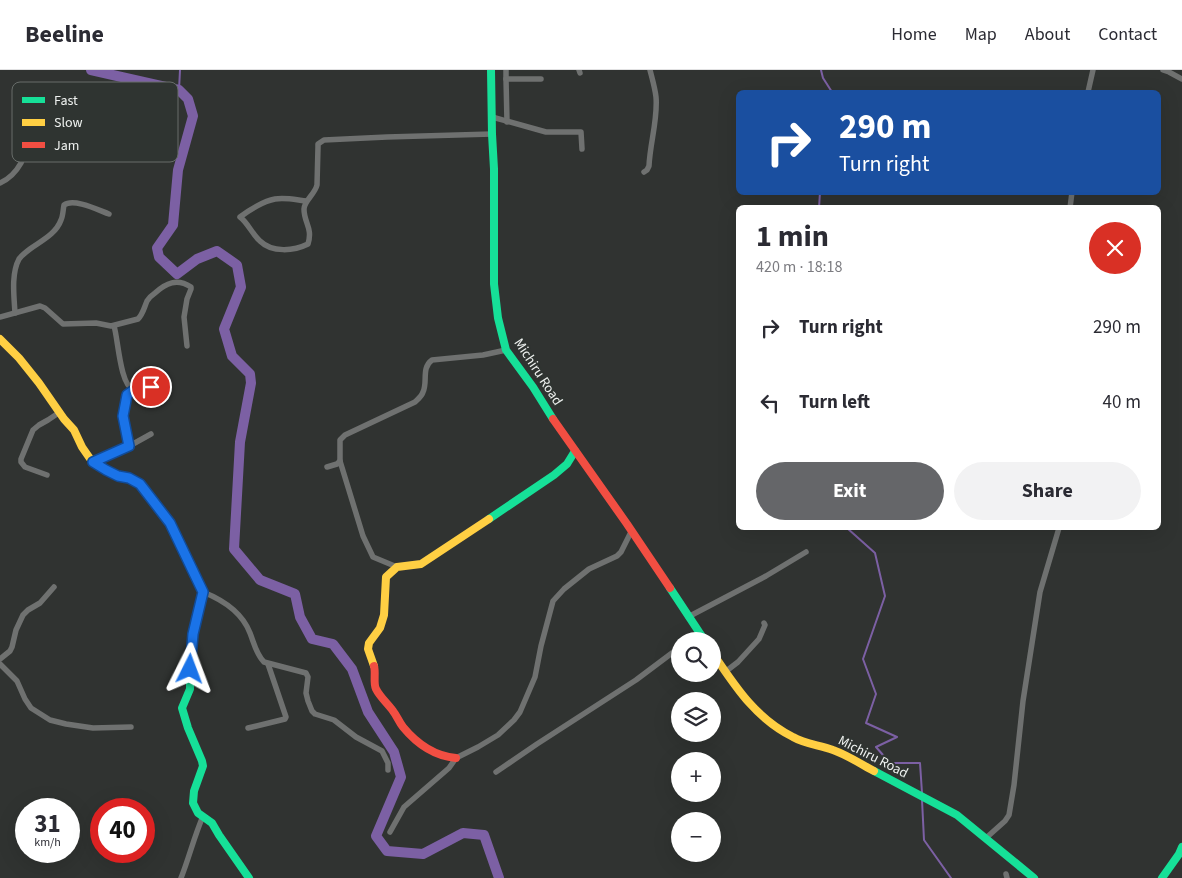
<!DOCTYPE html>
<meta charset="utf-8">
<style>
:root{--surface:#fff;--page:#f2f2f3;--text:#2b2b33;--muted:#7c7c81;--line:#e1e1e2;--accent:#656669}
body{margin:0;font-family:"Source Sans 3",sans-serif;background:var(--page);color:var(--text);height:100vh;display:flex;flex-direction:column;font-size:19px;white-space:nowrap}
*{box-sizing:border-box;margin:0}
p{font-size:16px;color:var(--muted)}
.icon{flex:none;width:28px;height:28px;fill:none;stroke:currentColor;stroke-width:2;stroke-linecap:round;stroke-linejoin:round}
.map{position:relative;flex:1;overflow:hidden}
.details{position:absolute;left:736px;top:135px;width:425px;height:325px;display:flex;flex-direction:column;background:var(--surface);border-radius:8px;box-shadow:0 5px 20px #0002}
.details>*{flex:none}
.guide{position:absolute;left:736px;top:20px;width:425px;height:105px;border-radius:8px;box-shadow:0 5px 20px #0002;background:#1a4fa0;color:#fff;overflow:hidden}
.fabs{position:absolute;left:671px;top:562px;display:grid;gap:10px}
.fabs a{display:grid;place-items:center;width:50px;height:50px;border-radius:50%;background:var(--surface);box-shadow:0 5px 20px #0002;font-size:25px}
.speed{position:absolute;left:15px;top:728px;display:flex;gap:10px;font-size:25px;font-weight:700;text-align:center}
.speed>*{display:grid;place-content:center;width:65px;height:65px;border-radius:50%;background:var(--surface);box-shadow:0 5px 20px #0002;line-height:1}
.speed small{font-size:12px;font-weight:400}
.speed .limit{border:8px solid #d22;background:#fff;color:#111}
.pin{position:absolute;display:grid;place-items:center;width:42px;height:42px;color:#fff;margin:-21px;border:2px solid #fff;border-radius:50%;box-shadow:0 1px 5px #0007}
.me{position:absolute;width:55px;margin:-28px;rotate:3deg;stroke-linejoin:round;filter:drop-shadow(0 0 4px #0008)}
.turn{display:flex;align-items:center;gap:18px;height:105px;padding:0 20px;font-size:22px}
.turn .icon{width:65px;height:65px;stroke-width:2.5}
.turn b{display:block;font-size:35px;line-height:42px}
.round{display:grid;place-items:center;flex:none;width:52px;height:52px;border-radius:26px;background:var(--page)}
.headline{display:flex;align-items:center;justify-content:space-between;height:85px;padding:0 20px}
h1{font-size:30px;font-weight:700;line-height:38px}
.action{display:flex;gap:10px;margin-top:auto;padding:10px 20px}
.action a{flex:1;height:58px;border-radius:30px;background:var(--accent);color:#fff;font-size:20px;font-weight:700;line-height:58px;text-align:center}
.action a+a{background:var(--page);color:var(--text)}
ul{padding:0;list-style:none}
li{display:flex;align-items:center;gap:15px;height:75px;padding:0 20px}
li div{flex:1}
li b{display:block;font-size:19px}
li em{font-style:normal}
header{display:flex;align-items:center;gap:30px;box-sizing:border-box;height:70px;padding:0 25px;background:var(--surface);border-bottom:1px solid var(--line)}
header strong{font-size:24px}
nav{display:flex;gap:28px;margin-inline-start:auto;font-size:18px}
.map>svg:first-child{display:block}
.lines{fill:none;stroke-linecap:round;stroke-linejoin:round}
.stream{stroke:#7c60a4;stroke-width:2}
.river{stroke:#7c60a4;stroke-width:10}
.street{stroke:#6f7170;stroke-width:5.5}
.fast{stroke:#16e098;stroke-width:8}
.slow{stroke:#ffcf43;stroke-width:8}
.jam{stroke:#f24e42;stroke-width:8}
.route-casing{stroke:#114b97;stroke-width:12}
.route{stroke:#1a73e8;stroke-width:9}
.labels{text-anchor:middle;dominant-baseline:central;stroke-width:4;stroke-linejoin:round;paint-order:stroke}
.street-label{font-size:14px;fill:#eef1ef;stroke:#2f3431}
.key{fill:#2f3431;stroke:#686d6a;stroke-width:1}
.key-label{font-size:14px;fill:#eef1ef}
</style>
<header>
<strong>Beeline</strong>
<nav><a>Home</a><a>Map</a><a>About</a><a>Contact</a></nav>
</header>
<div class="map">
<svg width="1182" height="808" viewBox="0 0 1182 808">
<rect width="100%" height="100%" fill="#303331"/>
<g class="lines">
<g class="stream">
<path d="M821,0L823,8L832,22"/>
<path d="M179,20L180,0"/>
<path d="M819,138L820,122"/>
<path d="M847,458L875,483L885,526L863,589L876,624L866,653L897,667L876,677L890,693H920L922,723"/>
<path d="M922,730L924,770L951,808"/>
</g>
<path class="river" d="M91,0L179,20L188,29L193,46L178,100L173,155L157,178L159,187L177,204L197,189L217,181L237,195L241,217L224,259L232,286L250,304L251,313L240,372L234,479L260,510L295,524L300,547L312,569L333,574L352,599L368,642L394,682L401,707L376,766L387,781L423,784L463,763L484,765L499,808"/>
<g class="street">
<path d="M506,0V9H541"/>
<path d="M579,0L580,3"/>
<path d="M1163,0L1169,2L1182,9"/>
<path d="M506,9L507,52"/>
<path d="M1088,22L1093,0"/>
<path d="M492,47L546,62H581L582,79"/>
<path d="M644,102L647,100L649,96C650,73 658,49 656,27C655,18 652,8 650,0"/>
<path d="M0,113C9,109 16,102 21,93C24,87 27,65 34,65C38,65 43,68 46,68L52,64L60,55H64L77,65L99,74L103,75L117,73L118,77L119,83"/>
<path d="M307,131C297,130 285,127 275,129C264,131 249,140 240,147C248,153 252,164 260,171C272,183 294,181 308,174C313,158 304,153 304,139C304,131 315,124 317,115L318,77V74L324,70L387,67L492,64"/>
<path d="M1070,138L1072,122"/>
<path d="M15,243C14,226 11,204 19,189C22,185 26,182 30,179C41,171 56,164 61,150C63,146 63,140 64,135C74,128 98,140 109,144"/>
<path d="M0,247L40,236L45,238L63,254L96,253L111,256L138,249C143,244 144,238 147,231C149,228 152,225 155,223C166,213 177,208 191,217V219L187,229L184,247L187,276"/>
<path d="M114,256C118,268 120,315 133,319C139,321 157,316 164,315"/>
<path d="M129,376L123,346L127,325L134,320"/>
<path d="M93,392L124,379L151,364"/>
<path d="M327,397L337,394L340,391"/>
<path d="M47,405L25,397L21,392V389L33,360L39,355L48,350L60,342"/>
<path d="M397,497L373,487L363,466L340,391V370L345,365L415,332C418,329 422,326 423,322C428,312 421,298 432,290L483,285L506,280"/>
<path d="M203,522C223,530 242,542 250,563C254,573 256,584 264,592L306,603L308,607L306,623L308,631L312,641L315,644L334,650L356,667L382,681L388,693V700"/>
<path d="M688,547L766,506L806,482"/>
<path d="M688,571L699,563"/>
<path d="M0,589L10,581L12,577L16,560L23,545L28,540L40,533L54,517"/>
<path d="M0,594L17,611L25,629L31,638L50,650L66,654L93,658L131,657"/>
<path d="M725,602L738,592L759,569L765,555L764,553"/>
<path d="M248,658L281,650L285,649L286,647L268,594"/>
<path d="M496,702L537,674L636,610L680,577"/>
<path d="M390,762L404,737L449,698L456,688L478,677L498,665L514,650L520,642L535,607L541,576L553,531L564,519L589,499L617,486L621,482L631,462"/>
<path d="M986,768L1005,751L1009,745L1014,715L1023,631L1040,522L1059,458"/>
<path d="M1006,804L1007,808"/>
<path d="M181,808C189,788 194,767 203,746"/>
</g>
<g class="fast">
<path d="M491,0L492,64L494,99V214L498,248L506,280L533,317L553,349"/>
<path d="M95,392L118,406L129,408L140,414L173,458L203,522L193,564L190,588V619L182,638L188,658L202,691L203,696L194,721L193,733L198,743L212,753L219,765L249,808"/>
<path d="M489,449L554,405L567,394L575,381"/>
<path d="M670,518L705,571"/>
<path d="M874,701L957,745L1034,808"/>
<path d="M1162,808L1179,784L1182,777"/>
</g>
<g class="slow">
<path d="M0,269L19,288L39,313L64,349L74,360L82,377L91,390L95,392"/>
<path d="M712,582C735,616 755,648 793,667C805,674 820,675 833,680C847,685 861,694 874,701"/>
<path d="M374,596L368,579L369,573L380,558L384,545L386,507L397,497L421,494L489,449"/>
</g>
<g class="jam">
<path d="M553,349L627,454L670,518"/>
<path d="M374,596C376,603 373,613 376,619C380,627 388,634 393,641C397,646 399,652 403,657C417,674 434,686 456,688"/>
</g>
</g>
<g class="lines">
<defs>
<path id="route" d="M151,317L134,320L127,325L123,346L129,376L93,392L106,400L118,406L129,408L140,414L170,453L203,522L193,564L190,599"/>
</defs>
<use href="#route" class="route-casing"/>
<use href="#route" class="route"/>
</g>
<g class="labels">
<g class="street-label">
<text transform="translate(538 302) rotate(57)">Michiru Road</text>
<text transform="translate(873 687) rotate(27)">Michiru Road</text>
</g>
</g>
<rect x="12" y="12" width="166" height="80" rx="8" class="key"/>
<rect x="22" y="27" width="23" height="6" fill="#16e098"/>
<rect x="22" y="49" width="23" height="7" fill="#ffcf43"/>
<rect x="22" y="72" width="23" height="6" fill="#f24e42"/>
<g class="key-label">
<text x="54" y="35">Fast</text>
<text x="54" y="57">Slow</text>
<text x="54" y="80">Jam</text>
</g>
</svg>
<div class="fabs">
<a><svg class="icon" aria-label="search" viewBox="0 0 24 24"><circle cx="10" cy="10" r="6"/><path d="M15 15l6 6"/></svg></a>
<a><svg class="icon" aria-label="layers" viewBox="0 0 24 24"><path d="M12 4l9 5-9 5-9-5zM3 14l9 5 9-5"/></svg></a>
<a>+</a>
<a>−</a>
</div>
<div class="speed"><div>31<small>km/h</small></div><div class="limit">40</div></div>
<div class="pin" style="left:151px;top:317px;background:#d93025"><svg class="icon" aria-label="arrive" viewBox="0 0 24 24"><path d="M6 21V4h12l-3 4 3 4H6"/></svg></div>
<svg class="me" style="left:190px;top:599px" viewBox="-20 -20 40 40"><path d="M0-17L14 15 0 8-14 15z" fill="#1a73e8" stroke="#fff" stroke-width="4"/></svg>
<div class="guide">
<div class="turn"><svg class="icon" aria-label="right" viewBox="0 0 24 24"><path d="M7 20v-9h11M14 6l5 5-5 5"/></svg><div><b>290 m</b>Turn right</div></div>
</div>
<section class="details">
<div class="headline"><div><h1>1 min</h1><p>420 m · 18:18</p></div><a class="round" style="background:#d93025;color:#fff"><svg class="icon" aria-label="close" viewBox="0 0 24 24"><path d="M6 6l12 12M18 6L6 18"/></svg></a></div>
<ul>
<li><svg class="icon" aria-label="right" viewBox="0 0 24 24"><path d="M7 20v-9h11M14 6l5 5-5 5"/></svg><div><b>Turn right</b></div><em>290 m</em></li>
<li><svg class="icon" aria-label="left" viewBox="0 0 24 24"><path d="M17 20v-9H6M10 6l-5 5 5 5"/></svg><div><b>Turn left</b></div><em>40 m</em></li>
</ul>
<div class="action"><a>Exit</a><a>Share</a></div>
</section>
</div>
